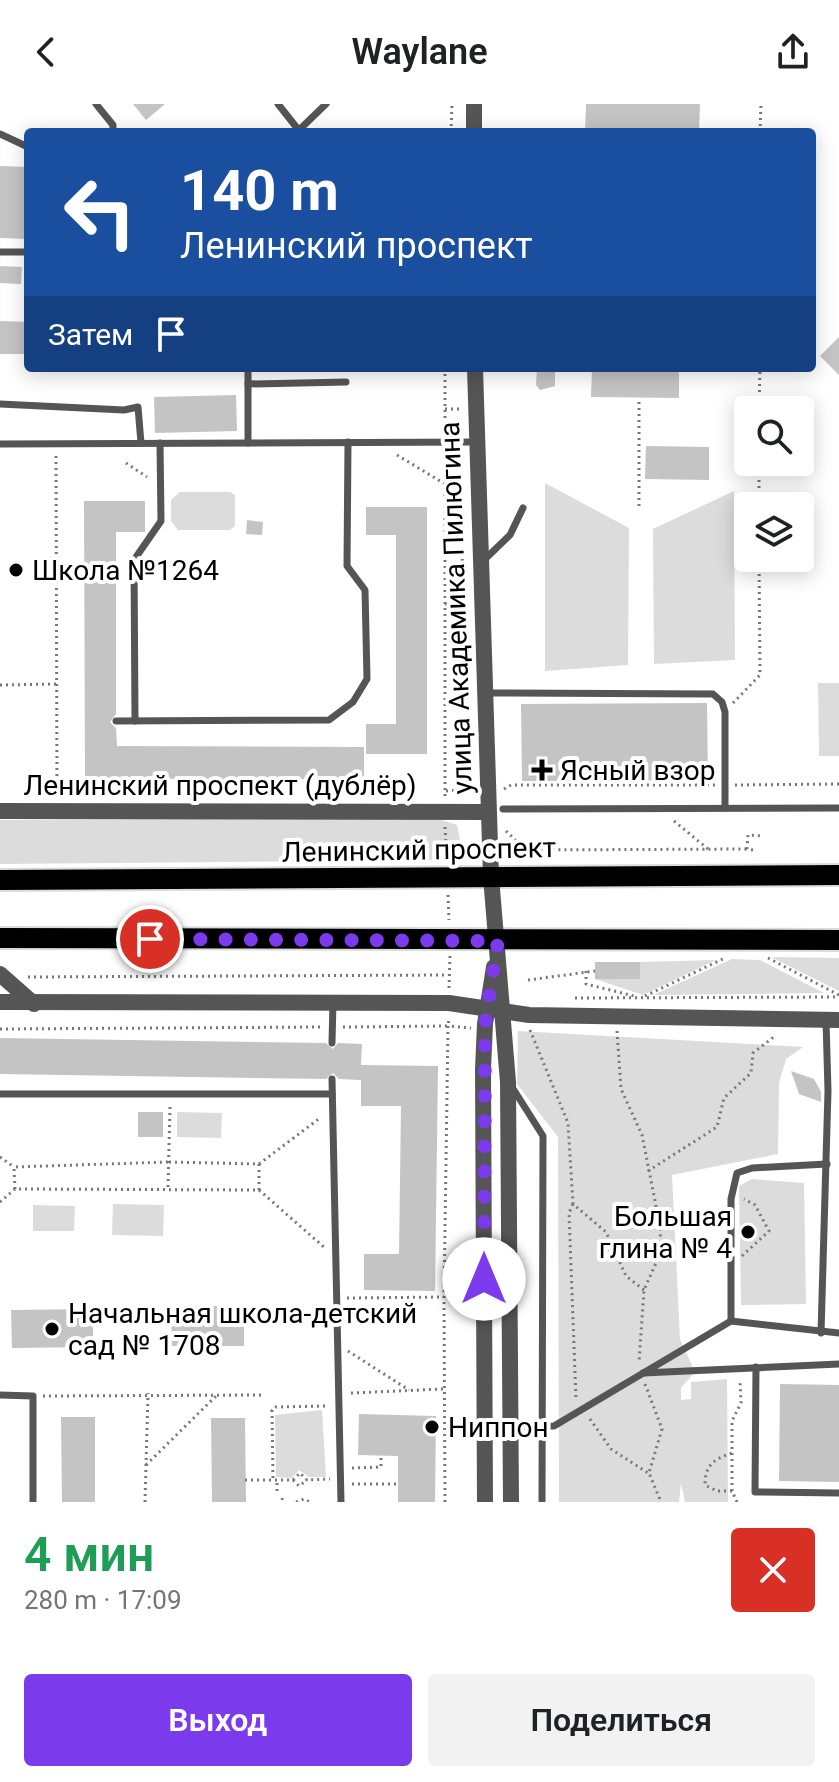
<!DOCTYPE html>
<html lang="ru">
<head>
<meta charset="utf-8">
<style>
	body { margin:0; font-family:Roboto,sans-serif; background:#f2f2f2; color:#202124; height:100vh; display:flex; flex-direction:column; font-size:30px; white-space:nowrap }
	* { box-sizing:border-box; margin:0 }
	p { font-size:26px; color:#757577 }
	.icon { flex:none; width:44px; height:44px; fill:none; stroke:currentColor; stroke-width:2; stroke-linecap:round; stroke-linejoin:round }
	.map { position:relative; height:1398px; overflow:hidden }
	.panel { display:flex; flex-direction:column; background:#fff; flex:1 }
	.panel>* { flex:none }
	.hud { position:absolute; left:24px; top:24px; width:792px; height:244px; border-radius:8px; box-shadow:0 4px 20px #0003; background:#1a4fa0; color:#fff; overflow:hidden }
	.controls { position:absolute; left:734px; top:292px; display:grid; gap:16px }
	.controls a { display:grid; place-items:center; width:80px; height:80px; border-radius:8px; background:#fff; box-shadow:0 4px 20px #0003; font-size:40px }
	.pin { position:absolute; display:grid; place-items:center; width:68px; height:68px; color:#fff; margin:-34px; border:4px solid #fff; border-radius:50%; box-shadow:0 2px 8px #0007 }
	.me { position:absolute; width:88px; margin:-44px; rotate:0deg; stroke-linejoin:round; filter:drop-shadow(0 0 6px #0008) }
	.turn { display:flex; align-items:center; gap:28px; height:168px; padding:0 24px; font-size:36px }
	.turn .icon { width:104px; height:104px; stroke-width:2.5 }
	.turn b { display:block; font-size:56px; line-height:68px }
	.then { display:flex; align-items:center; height:76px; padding:0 24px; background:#0003; gap:16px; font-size:30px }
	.round { display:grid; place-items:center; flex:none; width:84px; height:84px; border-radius:8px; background:#f2f2f2 }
	.headline { display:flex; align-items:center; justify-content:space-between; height:136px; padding:0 24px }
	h1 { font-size:48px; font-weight:600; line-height:60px; color:#1e9e55 }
	.primary-button { display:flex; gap:16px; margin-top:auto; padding:16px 24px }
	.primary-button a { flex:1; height:92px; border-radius:8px; background:#7c3aed; color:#fff; font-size:32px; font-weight:600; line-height:92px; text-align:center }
	.primary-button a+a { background:#f2f2f2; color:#202124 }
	header { display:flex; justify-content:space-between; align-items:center; height:104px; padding:0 24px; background:#fff; font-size:36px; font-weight:600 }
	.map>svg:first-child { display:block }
	.green { fill:#dcdcdc }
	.building { fill:#c4c4c4 }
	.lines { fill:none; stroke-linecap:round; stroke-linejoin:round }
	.primary-casing { stroke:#dbdbdb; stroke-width:24 }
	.path { stroke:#777; stroke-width:3; stroke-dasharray:2 4; stroke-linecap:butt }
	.service { stroke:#555; stroke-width:7 }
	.tertiary { stroke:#555; stroke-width:16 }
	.primary { stroke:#000; stroke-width:20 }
	.route { stroke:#7c3aed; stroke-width:14; stroke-dasharray:0 25.2 }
	.poi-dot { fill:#000; stroke:#fff; stroke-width:3 }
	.labels { text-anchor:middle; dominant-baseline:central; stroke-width:8; stroke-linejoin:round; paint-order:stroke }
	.poi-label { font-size:28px; fill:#000; stroke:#fff; text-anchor:start }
	.street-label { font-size:28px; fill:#000; stroke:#fff }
</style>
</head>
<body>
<header><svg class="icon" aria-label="back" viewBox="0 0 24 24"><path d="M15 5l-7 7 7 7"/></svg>Waylane<svg class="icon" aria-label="share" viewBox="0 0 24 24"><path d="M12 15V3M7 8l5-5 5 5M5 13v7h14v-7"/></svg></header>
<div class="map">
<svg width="839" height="1398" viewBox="0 0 839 1398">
	<rect width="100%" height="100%" fill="#fff"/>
	<g class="green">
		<polygon points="545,379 629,424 628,561 545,567"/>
		<polygon points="734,387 735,556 654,560 653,425"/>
		<polygon points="180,388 230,388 235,391 235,422 230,426 178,426 171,417 171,396"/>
		<polygon points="818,579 839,579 839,652 819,652"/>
		<polygon points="435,714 457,721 461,741 448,756 0,760 0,716"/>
		<polygon points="771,853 839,854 839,887"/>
		<polygon points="732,855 760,856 824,889 653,891"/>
		<polygon points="716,856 643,891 595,875 639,875 640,858"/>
		<polygon points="518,927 803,943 786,955 779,979 778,1050 672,1071 680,1235 695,1268 681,1284 681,1296 691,1295 691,1278 727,1275 728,1398 685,1398 681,1379 679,1398 559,1398 558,1033 517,980"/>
		<polygon points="177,1008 222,1009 221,1034 177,1033"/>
		<polygon points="752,1075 804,1079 806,1200 741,1201 739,1082"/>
		<polygon points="113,1100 164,1101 163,1132 112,1131"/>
		<polygon points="33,1101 75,1102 74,1127 33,1127"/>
		<polygon points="322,1306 326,1373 309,1373 299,1366 292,1374 276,1373 275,1311"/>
	</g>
	<g class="building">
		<polygon points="133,0 165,0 146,16"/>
		<polygon points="586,0 700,0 699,28 585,28"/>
		<polygon points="0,62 28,63 27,135 0,134"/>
		<polygon points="0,162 22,163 21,180 0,179"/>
		<polygon points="0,217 28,218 28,250 0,250"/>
		<polygon points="839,233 839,271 820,252"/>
		<polygon points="537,264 555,264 555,282 540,286 536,281"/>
		<polygon points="592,264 679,264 679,294 591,293"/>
		<polygon points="236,291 237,327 155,329 154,293"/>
		<polygon points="646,342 709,343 709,376 645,375"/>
		<polygon points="84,397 145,397 145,428 116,428 116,610 110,618 116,624 117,642 364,643 364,675 85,675"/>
		<polygon points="366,403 427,403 427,650 366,650 366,620 396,620 396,431 366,431"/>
		<polygon points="247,416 263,418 262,431 246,430"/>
		<polygon points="707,599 708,676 522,677 521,600"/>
		<rect x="595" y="858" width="45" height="17"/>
		<polygon points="0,934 326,939 333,945 338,939 362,940 361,961 438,962 435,1187 364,1186 364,1150 399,1150 401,1002 361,1002 361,976 339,975 333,969 326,975 0,970"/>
		<polygon points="791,967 814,975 821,988 821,998 799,990"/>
		<rect x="138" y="1008" width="25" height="25"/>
		<polygon points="171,1202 244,1202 244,1242 172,1242"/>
		<polygon points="93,1205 93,1243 12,1244 11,1206"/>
		<polygon points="780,1280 839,1281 839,1378 779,1377"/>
		<polygon points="359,1310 436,1312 435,1398 398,1398 398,1352 358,1351"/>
		<polygon points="61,1313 95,1313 95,1398 62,1398"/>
		<polygon points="211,1314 245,1314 246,1398 212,1398"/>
	</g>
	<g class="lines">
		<defs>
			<g id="primary">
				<polyline points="0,776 839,771"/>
				<polyline points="0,834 839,836"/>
			</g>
		</defs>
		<use href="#primary" class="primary-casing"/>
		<g class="path">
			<polyline points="451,28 452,0"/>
			<polyline points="760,28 761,0"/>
			<polyline points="445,264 445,328"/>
			<polyline points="445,305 461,305"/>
			<polyline points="759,306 760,264"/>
			<polyline points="445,348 445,692"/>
			<polyline points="397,351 445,380"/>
			<polyline points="56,352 57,692"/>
			<polyline points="126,359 147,373"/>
			<polyline points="639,402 639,294"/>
			<polyline points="759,402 759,358"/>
			<polyline points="445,500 463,499 462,437"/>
			<polyline points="0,581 56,580"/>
			<polyline points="733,599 760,571 759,454"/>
			<polyline points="735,681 839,680"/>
			<polyline points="504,685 511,681 715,681"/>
			<polyline points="446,687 474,685"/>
			<polyline points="674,717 708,745"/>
			<polyline points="445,723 447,756"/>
			<polyline points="506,727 526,746 747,745"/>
			<polyline points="753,746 747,745 748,731 762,732"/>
			<polyline points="448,791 449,816"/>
			<polyline points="768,854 839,891"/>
			<polyline points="586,867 586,880 634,892"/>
			<polyline points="28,873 448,871"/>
			<polyline points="528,876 595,867"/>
			<polyline points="449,884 450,851"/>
			<polyline points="645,892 725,854"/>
			<polyline points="575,894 839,893"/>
			<polyline points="343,923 448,922 449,915"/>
			<polyline points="0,925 320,923"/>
			<polyline points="530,926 568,1019 573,1100 606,1128 626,1172 644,1186"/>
			<polyline points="617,927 621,985 642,1031 661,1127 656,1159 644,1186 639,1258"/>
			<polyline points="0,1053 14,1063"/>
			<polygon points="169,1058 259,1060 259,1086 15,1085 14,1063"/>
			<polyline points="259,1060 320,1014"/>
			<polyline points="648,1067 717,1023 724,994 751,969 753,949 775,932"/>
			<polyline points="168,1083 170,1003"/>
			<polyline points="259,1086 325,1144"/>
			<polyline points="0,1098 15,1085"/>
			<polyline points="573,1100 569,1109 576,1295"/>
			<polyline points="742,1152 769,1127 755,1101 744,1095"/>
			<polyline points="347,1194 444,1193"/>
			<polyline points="348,1247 409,1286"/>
			<polyline points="645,1280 662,1325 649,1369 661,1398"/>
			<polyline points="351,1289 443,1285"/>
			<polyline points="43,1292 264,1291"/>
			<polyline points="325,1302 276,1303 272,1306 273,1376 293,1376 300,1369 307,1376 330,1375"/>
			<polyline points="590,1315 611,1345 648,1369"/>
			<polyline points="146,1361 217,1291"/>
			<polyline points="352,1364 381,1363 381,1351"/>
			<polyline points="245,1376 273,1376"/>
			<polyline points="293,1376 299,1382 307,1376"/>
			<polyline points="352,1380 398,1380"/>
			<polyline points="277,1387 277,1376"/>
			<path d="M732,1387H717L705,1381C705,1361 714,1355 732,1349"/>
			<polyline points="282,1394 283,1398"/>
			<polyline points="145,1398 148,1289"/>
			<polyline points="296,1398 304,1395 310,1398"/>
			<polyline points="445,1398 444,1193 448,922 471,924"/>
			<polyline points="737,1398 732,1387 732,1317 741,1299 740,1276"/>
		</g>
		<g class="service">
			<polyline points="96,0 113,21 113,28"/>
			<polyline points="278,0 297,24"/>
			<polyline points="297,28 326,0"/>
			<polyline points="0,30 28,43"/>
			<polyline points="0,148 28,148"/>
			<polyline points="248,264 248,339"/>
			<polyline points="248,280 346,278"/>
			<polyline points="0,300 124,306 138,303 141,339"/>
			<polyline points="0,340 475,338"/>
			<polyline points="483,457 510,431 523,404"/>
			<polyline points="487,589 713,590 722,598 725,608 725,704"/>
			<polyline points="116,617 329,616 353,598 367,575 365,486 347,462 348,338"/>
			<polyline points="135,617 134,456 161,417 160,339"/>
			<polyline points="503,705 839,704"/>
			<polyline points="332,939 333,898"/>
			<polyline points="332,975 341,1398"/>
			<polyline points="512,983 543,1032 542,1398"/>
			<polyline points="0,990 332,990"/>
			<polyline points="731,1217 731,1095 737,1069 752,1064 827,1060"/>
			<polyline points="821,1229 828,987 826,916"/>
			<polyline points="756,1263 755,1388 839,1389"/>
			<polyline points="643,1269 839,1260"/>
			<polyline points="0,1291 33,1292 33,1398"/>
			<polyline points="513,1323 554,1322 731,1217 839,1229"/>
		</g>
		<g class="tertiary">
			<polyline points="474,28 474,0"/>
			<polyline points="475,264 491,773 508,978 511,1398"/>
			<polyline points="0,707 488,708"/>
			<polyline points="0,870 34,900"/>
			<polyline points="0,898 449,899 529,911 839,916"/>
			<polyline points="485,1398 483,965 485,920 494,863"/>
		</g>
		<use href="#primary" class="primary"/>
	</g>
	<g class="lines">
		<polyline class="route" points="150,835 498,837 485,920 484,1175"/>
	</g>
	<g class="poi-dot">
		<circle cx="16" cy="466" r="8"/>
		<path d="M538 654h8v8h8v8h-8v8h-8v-8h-8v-8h8z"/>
		<circle cx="748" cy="1128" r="8"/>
		<circle cx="52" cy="1225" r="8"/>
		<circle cx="432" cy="1323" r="8"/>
	</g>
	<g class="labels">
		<g class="poi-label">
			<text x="32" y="466">Школа №1264</text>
			<text x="560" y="666">Ясный взор</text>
			<text x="732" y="1112" text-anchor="end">Большая<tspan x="732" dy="32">глина № 4</tspan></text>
			<text x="68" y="1209">Начальная школа-детский<tspan x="68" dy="32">сад № 1708</tspan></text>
			<text x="448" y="1323">Ниппон</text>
		</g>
		<g class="street-label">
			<text transform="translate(456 504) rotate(-92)">улица Академика Пилюгина</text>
			<text x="220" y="681">Ленинский проспект (дублёр)</text>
			<text transform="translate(419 746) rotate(-1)">Ленинский проспект</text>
		</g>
	</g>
</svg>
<div class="controls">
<a><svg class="icon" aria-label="search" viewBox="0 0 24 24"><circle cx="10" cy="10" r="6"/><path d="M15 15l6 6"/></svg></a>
<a><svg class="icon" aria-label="layers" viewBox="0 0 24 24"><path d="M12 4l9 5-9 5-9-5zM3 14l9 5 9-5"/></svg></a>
</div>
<div class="pin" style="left:150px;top:835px;background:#d93025"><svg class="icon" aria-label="arrive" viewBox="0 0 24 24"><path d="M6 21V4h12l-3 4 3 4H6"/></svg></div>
<svg class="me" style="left:484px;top:1175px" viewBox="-20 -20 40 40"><circle r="19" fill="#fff"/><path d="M0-13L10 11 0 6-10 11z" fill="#7c3aed"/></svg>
<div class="hud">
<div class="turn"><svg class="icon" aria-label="left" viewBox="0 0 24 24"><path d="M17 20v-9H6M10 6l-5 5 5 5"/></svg><div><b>140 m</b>Ленинский проспект</div></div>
<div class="then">Затем<svg class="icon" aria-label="arrive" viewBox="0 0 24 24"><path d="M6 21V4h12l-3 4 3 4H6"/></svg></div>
</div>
</div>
<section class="panel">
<div class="headline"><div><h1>4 мин</h1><p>280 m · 17:09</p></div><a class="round" style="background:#d93025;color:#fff"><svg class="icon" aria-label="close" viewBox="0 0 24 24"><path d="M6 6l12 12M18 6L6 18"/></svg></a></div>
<div class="primary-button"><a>Выход</a><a>Поделиться</a></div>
</section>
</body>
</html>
